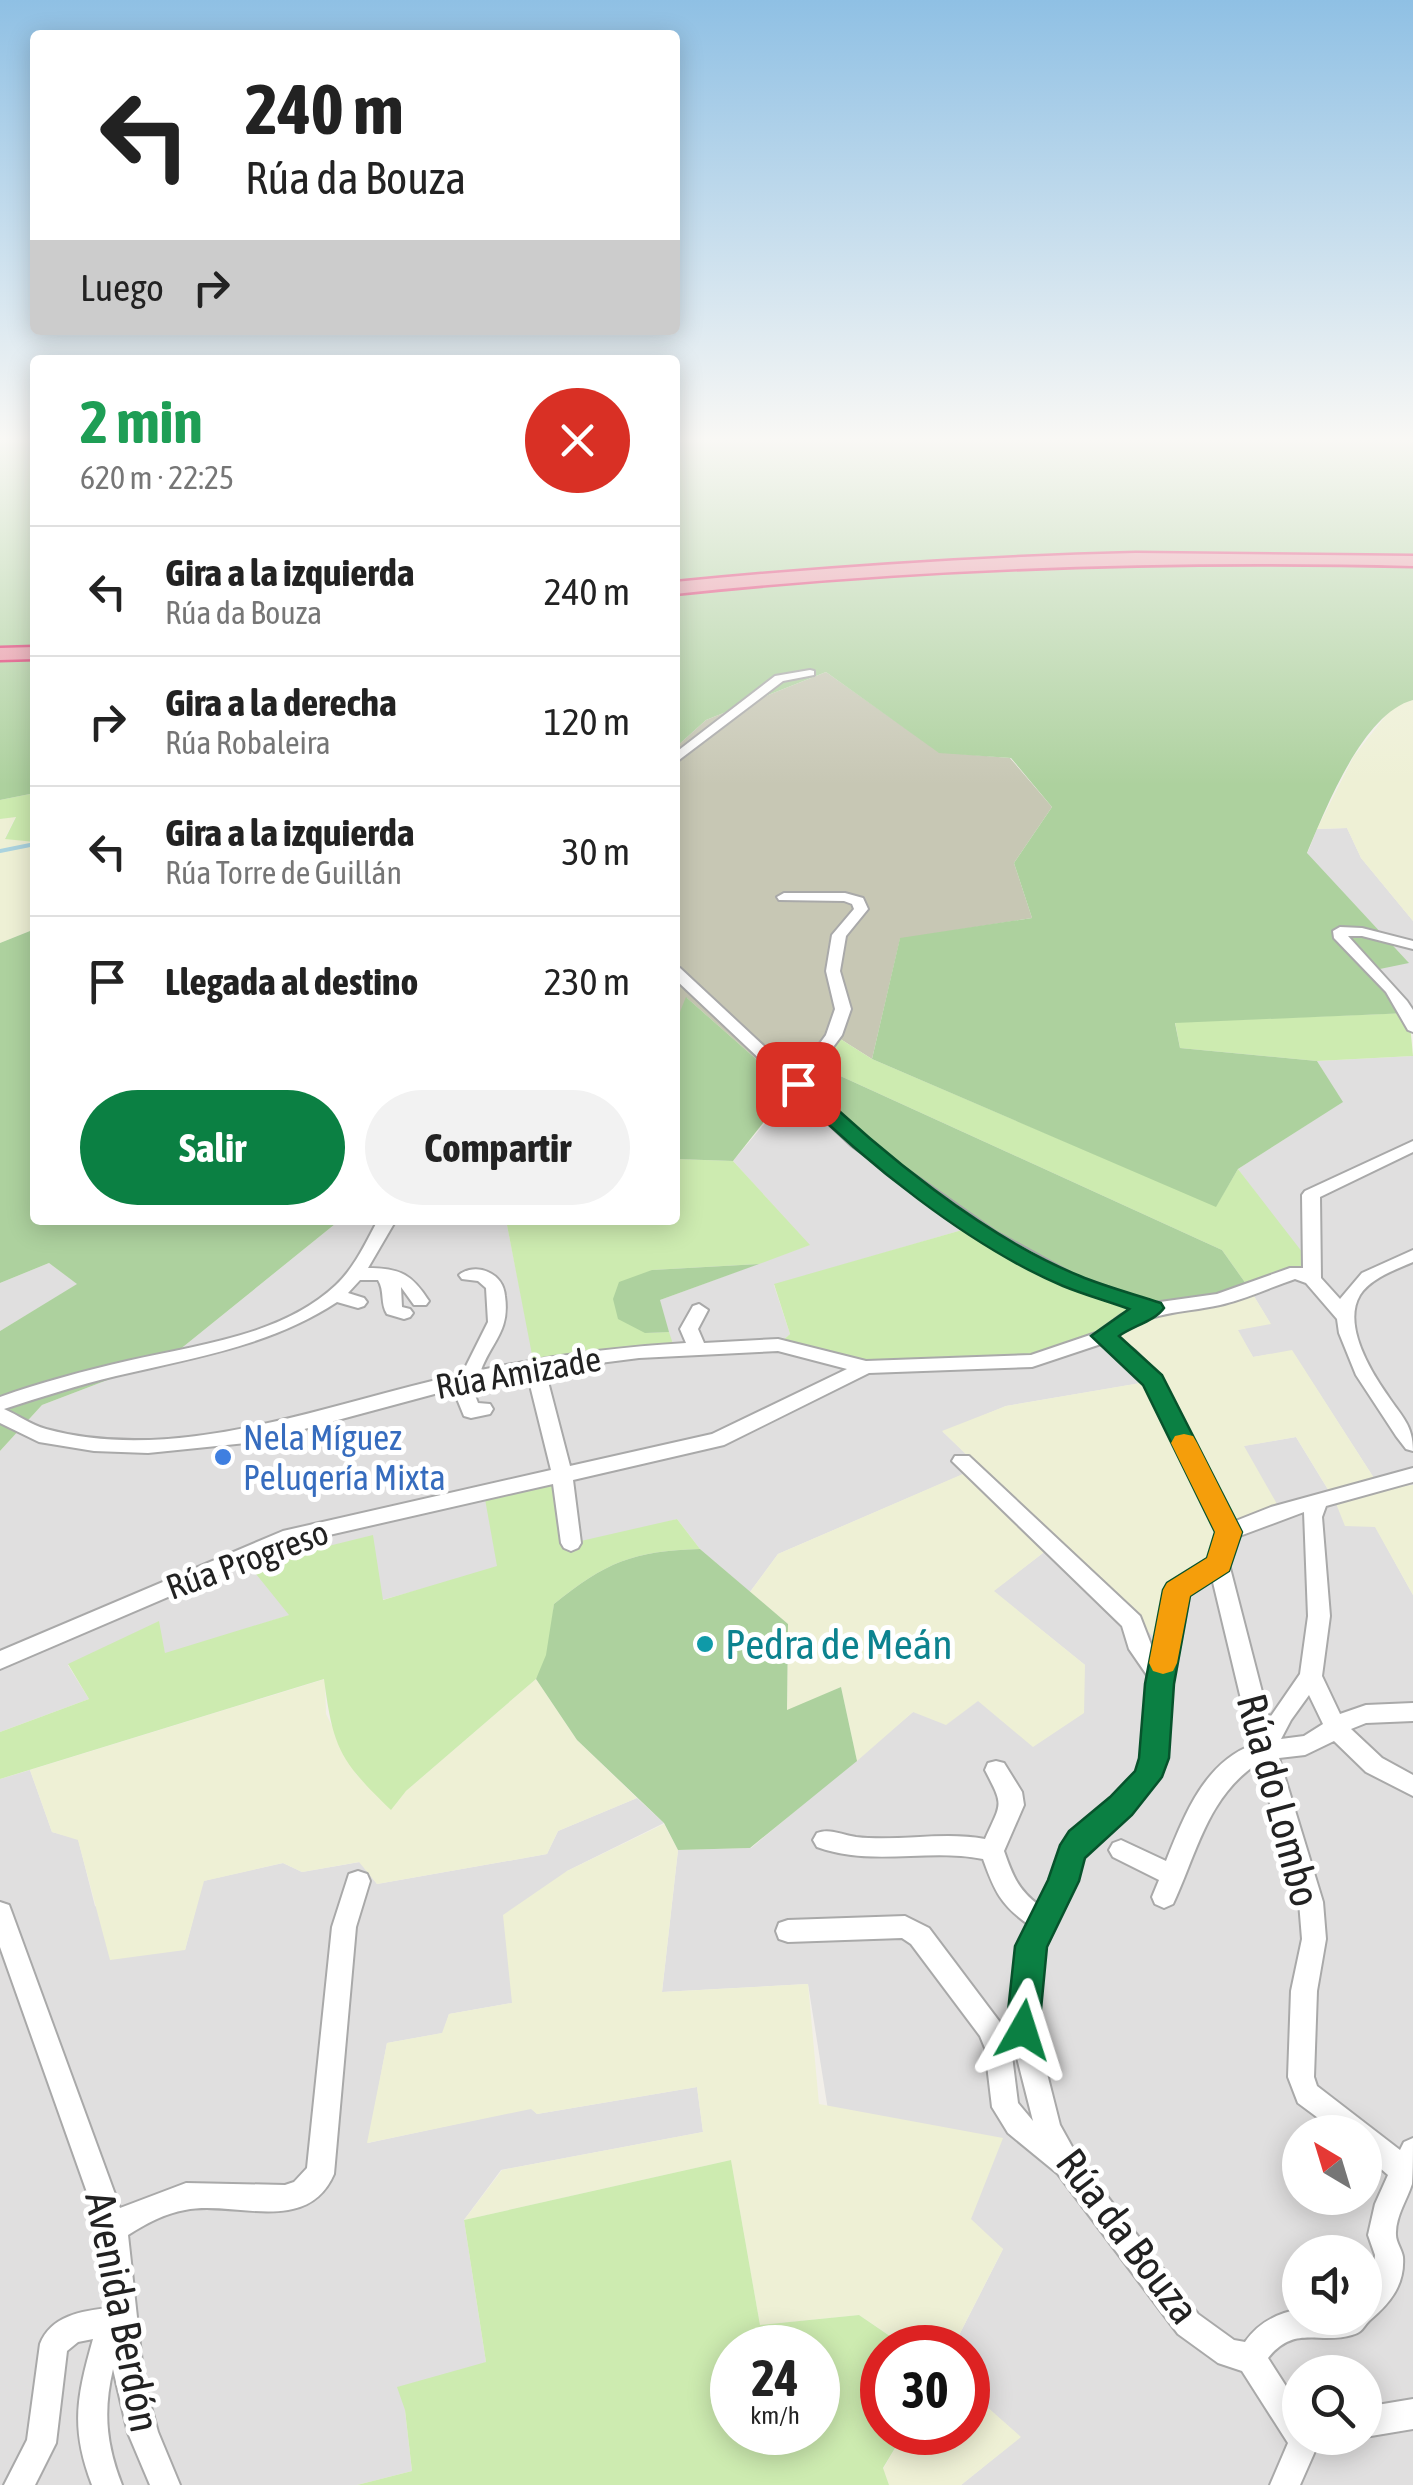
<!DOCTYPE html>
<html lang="es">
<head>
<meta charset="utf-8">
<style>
	body { margin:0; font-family:"Asap Condensed",sans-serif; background:#f2f2f2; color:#222; height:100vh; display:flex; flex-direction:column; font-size:38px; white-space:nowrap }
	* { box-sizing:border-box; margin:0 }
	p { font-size:32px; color:#767676 }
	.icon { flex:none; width:55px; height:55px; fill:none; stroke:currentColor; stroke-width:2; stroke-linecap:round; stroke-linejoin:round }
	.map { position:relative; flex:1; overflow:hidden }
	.drawer { position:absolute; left:30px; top:355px; width:650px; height:870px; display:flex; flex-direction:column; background:#fff; border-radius:10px; box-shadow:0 5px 25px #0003 }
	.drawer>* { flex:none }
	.top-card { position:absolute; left:30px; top:30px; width:650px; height:305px; border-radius:10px; box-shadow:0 5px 25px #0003; background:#fff; color:#222; overflow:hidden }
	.needle { width:65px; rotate:322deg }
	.tools { position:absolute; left:1282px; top:2115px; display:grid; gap:20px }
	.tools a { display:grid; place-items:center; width:100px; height:100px; border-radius:50%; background:#fff; box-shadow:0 5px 25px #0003; font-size:50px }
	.speed { position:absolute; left:710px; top:2325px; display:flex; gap:20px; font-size:50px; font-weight:700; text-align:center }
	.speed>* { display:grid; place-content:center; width:130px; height:130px; border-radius:50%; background:#fff; box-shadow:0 5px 25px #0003; line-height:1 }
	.speed small { font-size:25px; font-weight:400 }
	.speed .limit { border:15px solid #d22; background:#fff; color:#111 }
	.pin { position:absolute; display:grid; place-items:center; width:85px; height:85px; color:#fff; margin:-42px; border-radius:20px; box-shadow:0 5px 15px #0006 }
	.me { position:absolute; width:110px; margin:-55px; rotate:6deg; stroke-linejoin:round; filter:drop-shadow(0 0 8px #0008) }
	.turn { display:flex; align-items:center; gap:35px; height:210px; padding:0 50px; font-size:45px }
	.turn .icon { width:130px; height:130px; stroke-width:2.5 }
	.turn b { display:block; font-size:70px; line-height:85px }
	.then { display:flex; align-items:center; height:95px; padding:0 50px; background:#0003; gap:20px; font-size:38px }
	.round { display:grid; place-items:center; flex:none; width:105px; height:105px; border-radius:52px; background:#f2f2f2 }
	.overview { display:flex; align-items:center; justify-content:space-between; height:170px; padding:0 50px }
	h1 { font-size:60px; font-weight:700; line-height:75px; color:#1e9e55 }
	.action { display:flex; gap:20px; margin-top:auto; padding:20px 50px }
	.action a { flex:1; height:115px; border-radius:60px; background:#0b8043; color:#fff; font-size:40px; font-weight:700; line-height:115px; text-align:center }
	.action a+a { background:#f2f2f2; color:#222 }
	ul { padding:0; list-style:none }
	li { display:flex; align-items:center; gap:30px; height:130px; padding:0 50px; border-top:2px solid #e0e0e0 }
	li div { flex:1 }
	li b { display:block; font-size:38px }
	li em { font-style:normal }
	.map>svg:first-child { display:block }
	.residential { fill:#e0dfdf; fill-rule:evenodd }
	.construction { fill:#c7c7b4 }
	.farmland { fill:#eef0d5 }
	.grass { fill:#cdebb0; fill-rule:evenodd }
	.forest { fill:#add19e }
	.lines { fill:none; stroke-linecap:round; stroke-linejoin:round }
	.stream { stroke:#aad3df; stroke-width:4 }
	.street-casing { stroke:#a9a9a9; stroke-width:4 }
	.highway-casing { stroke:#dc2a67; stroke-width:5 }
	.street { fill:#fff; fill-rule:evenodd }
	.highway { fill:#e892a2; fill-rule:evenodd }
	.route { fill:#0b8043; stroke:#07532c; stroke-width:2.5 }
	.slow { fill:#f59e0b }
	.shop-dot { fill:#3f7fe0; stroke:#fff; stroke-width:4 }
	.culture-dot { fill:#0f9aa8; stroke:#fff; stroke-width:4 }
	.labels { text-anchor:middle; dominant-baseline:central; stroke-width:10; stroke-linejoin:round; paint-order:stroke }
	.street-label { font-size:35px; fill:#222; stroke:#fff }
	.shop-label { font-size:35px; fill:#366cbe; stroke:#fff; text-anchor:start }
	.near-culture-label { font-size:42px; fill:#0d838f; stroke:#fff; text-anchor:start }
	.near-street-label { font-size:42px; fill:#222; stroke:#fff }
</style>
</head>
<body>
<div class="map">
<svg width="1413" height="2485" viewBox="0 0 1413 2485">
	<rect width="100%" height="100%" fill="#f2efe9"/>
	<g class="residential">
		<polygon points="1347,828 1361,858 1413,921 1413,1032 1409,1013 1374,970 1408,962 1307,854 1317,829"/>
		<polygon points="1413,1056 1413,1485 1381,1489 1292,1351 1253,1357 1237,1330 1270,1323 1249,1288 1278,1223 1238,1169 1342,1102 1317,1061"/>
		<polygon points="798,1084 976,1226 774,1285 790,1334 779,1344 1103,1337 1153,1381 1006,1406 943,1432 980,1467 778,1554 750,1592 700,1549 677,1519 382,1600 290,1615 165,1654 158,1622 68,1665 89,1699 0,1732 0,1451 42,1405 173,1355 340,1220 506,1220 535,1365 660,1300 809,1245 733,1161"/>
		<polygon points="49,1263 78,1284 0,1331 0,1283"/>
		<path d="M1296,1437L1335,1501L1375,1526L1413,1595V2485H961L1020,2437L968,2391V2348L953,2347L1003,2249L828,2110L808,1984L662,1992L678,1850L751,1848L913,1712L978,1701L1085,1665L993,1591L1052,1546L1243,1446ZM1300,2132H1365V2198H1300ZM1300,2252H1365V2318H1300ZM1300,2372H1365V2438H1300Z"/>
		<polygon points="30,1770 52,1832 78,1839 95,1906 185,1950 203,1881 283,1863 302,1872 360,1862 377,1884 547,1854 558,1831 637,1798 664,1823 567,1871 512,2003 449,2014 443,2033 387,2043 368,2143 531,2108 537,2114 697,2087 703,2132 501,2170 464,2220 486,2362 405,2410 412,2471 357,2485 0,2485 0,1779"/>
	</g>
	<polygon class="construction" points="826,672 939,752 1010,758 1052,807 1014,863 1032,918 900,939 872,1059 834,1035 790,1089 687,998 675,1024 675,748 706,720"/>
	<g class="farmland">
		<polygon points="1413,700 1413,921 1361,858 1347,828 1317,829 1354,756 1395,704"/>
		<polygon points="16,816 5,838 35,842 35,929 0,943 0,819"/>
		<polygon points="1249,1288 1271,1324 1238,1330 1253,1357 1292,1350 1381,1489 1413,1485 1413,1595 1375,1527 1345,1526 1335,1501 1296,1437 1244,1446 1281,1511 1229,1532 1219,1564 1177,1590 1166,1646 1130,1618 1052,1546 994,1591 1085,1665 1084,1713 1033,1747 978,1701 946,1725 913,1712 857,1761 841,1687 787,1711 788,1624 750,1592 778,1554 979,1467 942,1431 1006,1406 1152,1381 1103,1337 1127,1319"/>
		<polygon points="325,1679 326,1714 356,1774 391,1809 406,1791 536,1679 577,1740 637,1798 558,1831 547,1854 377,1884 359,1862 302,1872 283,1863 204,1881 185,1950 110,1960 78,1840 52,1832 30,1770"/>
		<polygon points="664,1824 678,1850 662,1992 808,1984 819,2104 1003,2138 971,2219 1003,2249 953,2347 907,2347 859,2315 760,2325 731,2160 464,2220 502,2170 703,2132 697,2087 537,2114 531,2109 367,2143 387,2043 442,2033 449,2014 512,2003 503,1915 567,1871"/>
		<polygon points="968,2390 1021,2437 961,2485 889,2485 883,2469 904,2433 968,2432"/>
	</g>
	<g class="grass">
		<polygon points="35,793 35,842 5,839 16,817 0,819 0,800"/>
		<polygon points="1409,1013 1413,1056 1317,1061 1180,1048 1175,1022"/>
		<polygon points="834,1035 872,1059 1216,1206 1238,1169 1313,1266 1249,1288 1222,1250 814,1064"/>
		<polygon points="675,1159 733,1161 810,1245 759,1264 652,1270 645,1333 669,1332 675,1350 534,1365 506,1220 675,1220"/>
		<polygon points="976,1226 1152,1309 1103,1337 1032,1361 866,1367 778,1345 790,1334 774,1284"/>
		<path d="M557,1484L572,1543L677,1519L700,1549C633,1551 606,1562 554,1604L549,1657L536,1679L406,1791L391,1810C340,1761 333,1748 324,1679L0,1779V1732L89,1699L68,1664L159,1621L165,1653L289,1615L256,1574L296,1554L373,1535L383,1600L497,1566L485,1499Z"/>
		<path d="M731,2160L760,2325L859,2315L906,2347L882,2348V2432L904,2433L883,2468L889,2485H357L412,2471L405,2410L397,2387L486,2362L464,2220ZM732,2348H818V2432H732Z"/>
	</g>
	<g class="forest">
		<polygon points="0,437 35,437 35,793 0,800"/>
		<path d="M675,437H1413V700C1363,713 1326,808 1307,853L1409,963L1375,970L1409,1013L1175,1023L1180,1048L1317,1061L1343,1102L1238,1169L1216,1207L872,1059L900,938L1032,918L1014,863L1052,807L1011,758L939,753L826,672L706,720L675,748Z"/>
		<polygon points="35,929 35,1220 340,1220 173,1355 42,1405 0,1451 0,1331 77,1284 49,1263 0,1283 0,943"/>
		<polygon points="686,997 790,1089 733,1161 675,1159 675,1024"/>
		<polygon points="814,1064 1222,1250 1249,1288 1152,1309 1070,1280 857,1142 798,1084"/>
		<polygon points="759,1264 660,1300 669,1332 645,1333 618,1319 613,1299 619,1282 652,1270"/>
		<path d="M700,1549L788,1624L787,1710L841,1687L857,1761L750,1848L678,1850L664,1823L577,1740L536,1679L546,1655L554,1604C606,1562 633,1551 700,1549Z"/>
	</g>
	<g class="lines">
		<polyline class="stream" points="0,851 35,844"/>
		<defs>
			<g id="street">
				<polygon points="810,670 814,671 814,675 783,681 675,763 675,753 775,676"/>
				<path d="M784,893H845L863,898L868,909L846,936L840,971L851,1009L842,1035L805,1085L863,1139L994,1231L1076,1276L1153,1303L1217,1294L1290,1268H1303L1302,1195L1305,1191L1413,1141V1152L1320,1197L1321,1278L1340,1299L1362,1273L1413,1250V1262C1395,1270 1371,1278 1360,1295C1342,1325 1371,1372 1388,1396C1402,1417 1413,1425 1413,1451L1406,1449L1396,1436L1356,1375L1339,1333L1337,1319L1306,1283L1295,1279C1271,1287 1246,1299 1220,1305C1179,1314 1151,1310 1115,1337L1135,1351L1160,1376L1233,1522L1271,1507L1413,1468V1482L1326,1506L1322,1517L1330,1616L1322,1676L1340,1714L1366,1705L1413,1703V1721L1366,1723L1351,1729L1382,1758L1413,1775V1796L1366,1772L1334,1741L1305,1755L1279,1758L1323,1902L1326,1939L1317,1991L1314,2077L1317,2086L1400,2150L1404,2142L1413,2138C1413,2152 1413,2170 1412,2184C1407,2200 1395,2217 1396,2235C1396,2242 1402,2250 1403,2257C1405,2286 1389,2304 1369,2321C1363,2327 1362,2333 1352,2335C1319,2345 1295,2324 1268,2358L1300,2408V2438H1317L1319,2442L1300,2485H1270L1288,2443L1242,2371L1218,2363L1178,2334L1058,2174L1008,2133L992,2107L985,2048L980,2036L911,1944L902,1938L788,1942L779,1939L776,1931L779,1923L788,1920L905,1916L929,1928L999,2021L1011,2048L1018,2103L1033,2121L1010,2030L1019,1947L1029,1925C1001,1905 995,1892 983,1859C927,1848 872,1867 817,1847L813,1840L817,1833C830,1828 842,1835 856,1837C899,1842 942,1831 985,1839C1002,1801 1004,1807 985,1770L988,1763L996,1761L1004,1763L1022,1792L1024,1805L1004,1851C1012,1874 1018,1890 1039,1905L1051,1881L1062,1847L1072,1833L1113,1799L1137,1772L1143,1758L1149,1678L1129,1649L1122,1626L952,1461L955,1456H969L1140,1616L1154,1652L1166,1590L1170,1584L1210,1560L1218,1532L1145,1384L1121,1359L1101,1344L1032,1367L869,1373L724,1445L573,1480L581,1543L578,1548L571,1551L564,1548L561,1543L553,1484L294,1543L0,1669V1651L283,1531L551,1470L527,1373L471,1385L478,1403L490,1404L493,1409L490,1414L471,1418L464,1416L453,1389L256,1442L148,1453L94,1451L39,1442L0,1423V1397C42,1382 84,1371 127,1361C196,1345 282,1336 336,1285C355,1267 366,1242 378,1220H396L368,1268C401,1268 412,1275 429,1301L426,1305H414L401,1287L402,1307L410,1309L413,1313L410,1317L404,1319L387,1314C380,1304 385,1291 378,1280H360L348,1293L364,1298L367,1302L364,1306L358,1308L337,1302C270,1346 193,1358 116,1376C78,1385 41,1397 4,1409C18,1415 31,1425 46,1429C179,1466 332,1402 462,1374L488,1322L486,1288L478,1281L462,1279L459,1275C466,1269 478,1267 488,1272C499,1277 504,1285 505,1296C510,1331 492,1341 481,1370C549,1356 617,1347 686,1343L680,1329L693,1306L699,1304L708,1310L698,1329L704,1343L778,1339L866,1361L1031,1355L1096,1333L1121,1315L1134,1309L1064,1284L982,1239L851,1145L675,979V967L680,968L796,1076L826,1035L835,1009L826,971L832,935L854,909L852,904L844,901L779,900L777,897ZM778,1351L847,1369L712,1434L570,1466L545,1370L639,1358ZM1304,1512L1308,1616L1300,1674L1269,1719L1229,1564L1237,1537ZM1212,1578L1252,1745C1204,1763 1184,1816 1166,1861L1121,1840L1113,1843L1109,1850L1113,1857L1159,1880L1152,1897L1155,1904L1164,1908L1173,1904C1197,1853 1207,1797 1258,1763L1299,1902L1302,1939L1291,1991L1288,2077L1298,2103L1337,2132H1365V2155L1388,2175L1375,2204L1368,2235L1375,2255L1373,2277L1365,2287V2318H1300V2309C1277,2313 1258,2323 1245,2342L1234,2340L1198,2314L1080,2161L1060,2125L1036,2030L1043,1947L1075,1881L1081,1858L1088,1847L1129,1813L1155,1784L1165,1758L1170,1684L1187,1594ZM1309,1695L1323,1724L1304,1736L1281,1739L1291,1720Z"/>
				<polygon points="1340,927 1362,928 1413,941 1413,949 1362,936 1348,936 1407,1001 1413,1010 1413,1032 1408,1030 1386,992 1334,938 1333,931"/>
				<path d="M358,1871L367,1874L370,1881L356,1927L334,2174C307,2236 235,2200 185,2210C166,2213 145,2224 128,2235L144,2381L158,2432L180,2485H150L128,2433L113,2369C103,2411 106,2444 122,2485H92C70,2428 77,2396 93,2339L78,2342L67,2351L56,2443L35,2485H4L27,2440L40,2344C51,2316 81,2311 108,2308L100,2229L0,1947V1902L9,1905L12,1913L120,2208L186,2183L285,2185L294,2182L307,2168L332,1927L349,1874Z"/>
				<polygon points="1413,2399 1413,2429 1365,2437 1365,2407"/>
			</g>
			<g id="highway">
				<path d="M1136,553L1413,556V566C1166,560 921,568 675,594V582C828,567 982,557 1136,553Z"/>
				<polygon points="35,647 35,659 0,660 0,648"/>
			</g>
		</defs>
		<use href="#street" class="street-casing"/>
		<use href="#highway" class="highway-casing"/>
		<use href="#street" class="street"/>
		<use href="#highway" class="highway"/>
	</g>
	<linearGradient id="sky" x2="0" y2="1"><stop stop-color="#8fc0e4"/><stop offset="0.56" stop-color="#f9f8f5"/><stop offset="1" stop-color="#f9f8f5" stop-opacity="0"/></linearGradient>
	<rect width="1413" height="785" fill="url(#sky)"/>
	<path class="route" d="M798,1078L805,1079C879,1151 984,1237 1080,1276C1106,1287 1134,1294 1161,1303L1164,1308C1155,1321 1133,1326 1119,1336L1162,1375L1242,1532L1229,1571L1190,1596L1174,1684L1169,1758L1162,1777L1132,1815L1085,1858L1079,1881L1047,1947L1039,2030L1035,2041L1023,2046L1011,2041L1006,2030L1015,1946L1048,1880L1060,1845L1069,1831L1110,1797L1135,1771L1139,1758L1145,1684L1163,1590L1167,1583L1207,1558L1215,1532L1143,1385L1091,1336L1129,1309C1107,1301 1085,1295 1063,1286C968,1246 864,1161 790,1088L787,1084Z"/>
	<polygon class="slow" points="1184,1434 1193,1436 1197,1443 1242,1532 1229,1571 1190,1596 1177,1663 1173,1671 1163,1674 1153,1671 1149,1663 1163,1590 1167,1583 1207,1558 1215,1532 1171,1443 1175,1436"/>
	<circle class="shop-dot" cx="223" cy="1457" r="10"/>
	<circle class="culture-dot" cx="705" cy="1644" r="10"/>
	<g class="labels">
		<g class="street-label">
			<text transform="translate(518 1372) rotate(-10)">Rúa Amizade</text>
			<text transform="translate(247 1559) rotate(-20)">Rúa Progreso</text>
		</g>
		<g class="shop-label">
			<text x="243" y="1437">Nela Míguez<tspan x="243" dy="40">Peluqería Mixta</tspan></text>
		</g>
		<g class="near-culture-label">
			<text x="725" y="1644">Pedra de Meán</text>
		</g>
		<g class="near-street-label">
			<text transform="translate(1279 1800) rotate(75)">Rúa do Lombo</text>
			<text transform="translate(1128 2236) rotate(53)">Rúa da Bouza</text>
			<text transform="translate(123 2312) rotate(79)">Avenida Berdón</text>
		</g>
	</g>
</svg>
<div class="tools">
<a><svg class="needle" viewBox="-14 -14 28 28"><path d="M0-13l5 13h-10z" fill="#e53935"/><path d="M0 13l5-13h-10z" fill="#767676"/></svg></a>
<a><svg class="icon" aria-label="sound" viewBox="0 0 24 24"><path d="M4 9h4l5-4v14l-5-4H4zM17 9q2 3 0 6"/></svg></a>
<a><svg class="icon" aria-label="search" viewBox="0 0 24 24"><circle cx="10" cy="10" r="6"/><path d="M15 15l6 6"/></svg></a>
</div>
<div class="speed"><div>24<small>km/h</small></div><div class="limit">30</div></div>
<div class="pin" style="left:798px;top:1084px;background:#d93025"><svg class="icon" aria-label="arrive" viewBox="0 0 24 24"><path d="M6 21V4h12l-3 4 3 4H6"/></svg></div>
<svg class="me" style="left:1023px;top:2030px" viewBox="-20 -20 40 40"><path d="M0-17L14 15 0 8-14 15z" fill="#0b8043" stroke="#fff" stroke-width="4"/></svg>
<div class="top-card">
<div class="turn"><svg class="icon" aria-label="left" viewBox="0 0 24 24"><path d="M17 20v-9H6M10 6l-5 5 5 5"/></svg><div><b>240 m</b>Rúa da Bouza</div></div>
<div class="then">Luego<svg class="icon" aria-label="right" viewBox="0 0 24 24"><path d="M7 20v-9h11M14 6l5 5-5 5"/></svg></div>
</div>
<section class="drawer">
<div class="overview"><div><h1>2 min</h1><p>620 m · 22:25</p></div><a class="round" style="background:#d93025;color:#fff"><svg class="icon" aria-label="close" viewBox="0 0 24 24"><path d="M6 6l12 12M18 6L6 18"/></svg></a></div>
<ul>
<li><svg class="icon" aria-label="left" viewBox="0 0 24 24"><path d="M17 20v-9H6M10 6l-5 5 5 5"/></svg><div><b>Gira a la izquierda</b><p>Rúa da Bouza</p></div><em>240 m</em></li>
<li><svg class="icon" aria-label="right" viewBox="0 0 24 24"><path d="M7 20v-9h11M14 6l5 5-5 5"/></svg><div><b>Gira a la derecha</b><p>Rúa Robaleira</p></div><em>120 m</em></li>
<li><svg class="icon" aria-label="left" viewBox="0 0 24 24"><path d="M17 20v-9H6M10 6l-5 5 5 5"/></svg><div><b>Gira a la izquierda</b><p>Rúa Torre de Guillán</p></div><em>30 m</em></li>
<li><svg class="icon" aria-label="arrive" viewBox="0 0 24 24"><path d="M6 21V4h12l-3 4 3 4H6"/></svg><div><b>Llegada al destino</b></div><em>230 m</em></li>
</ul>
<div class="action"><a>Salir</a><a>Compartir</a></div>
</section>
</div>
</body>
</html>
